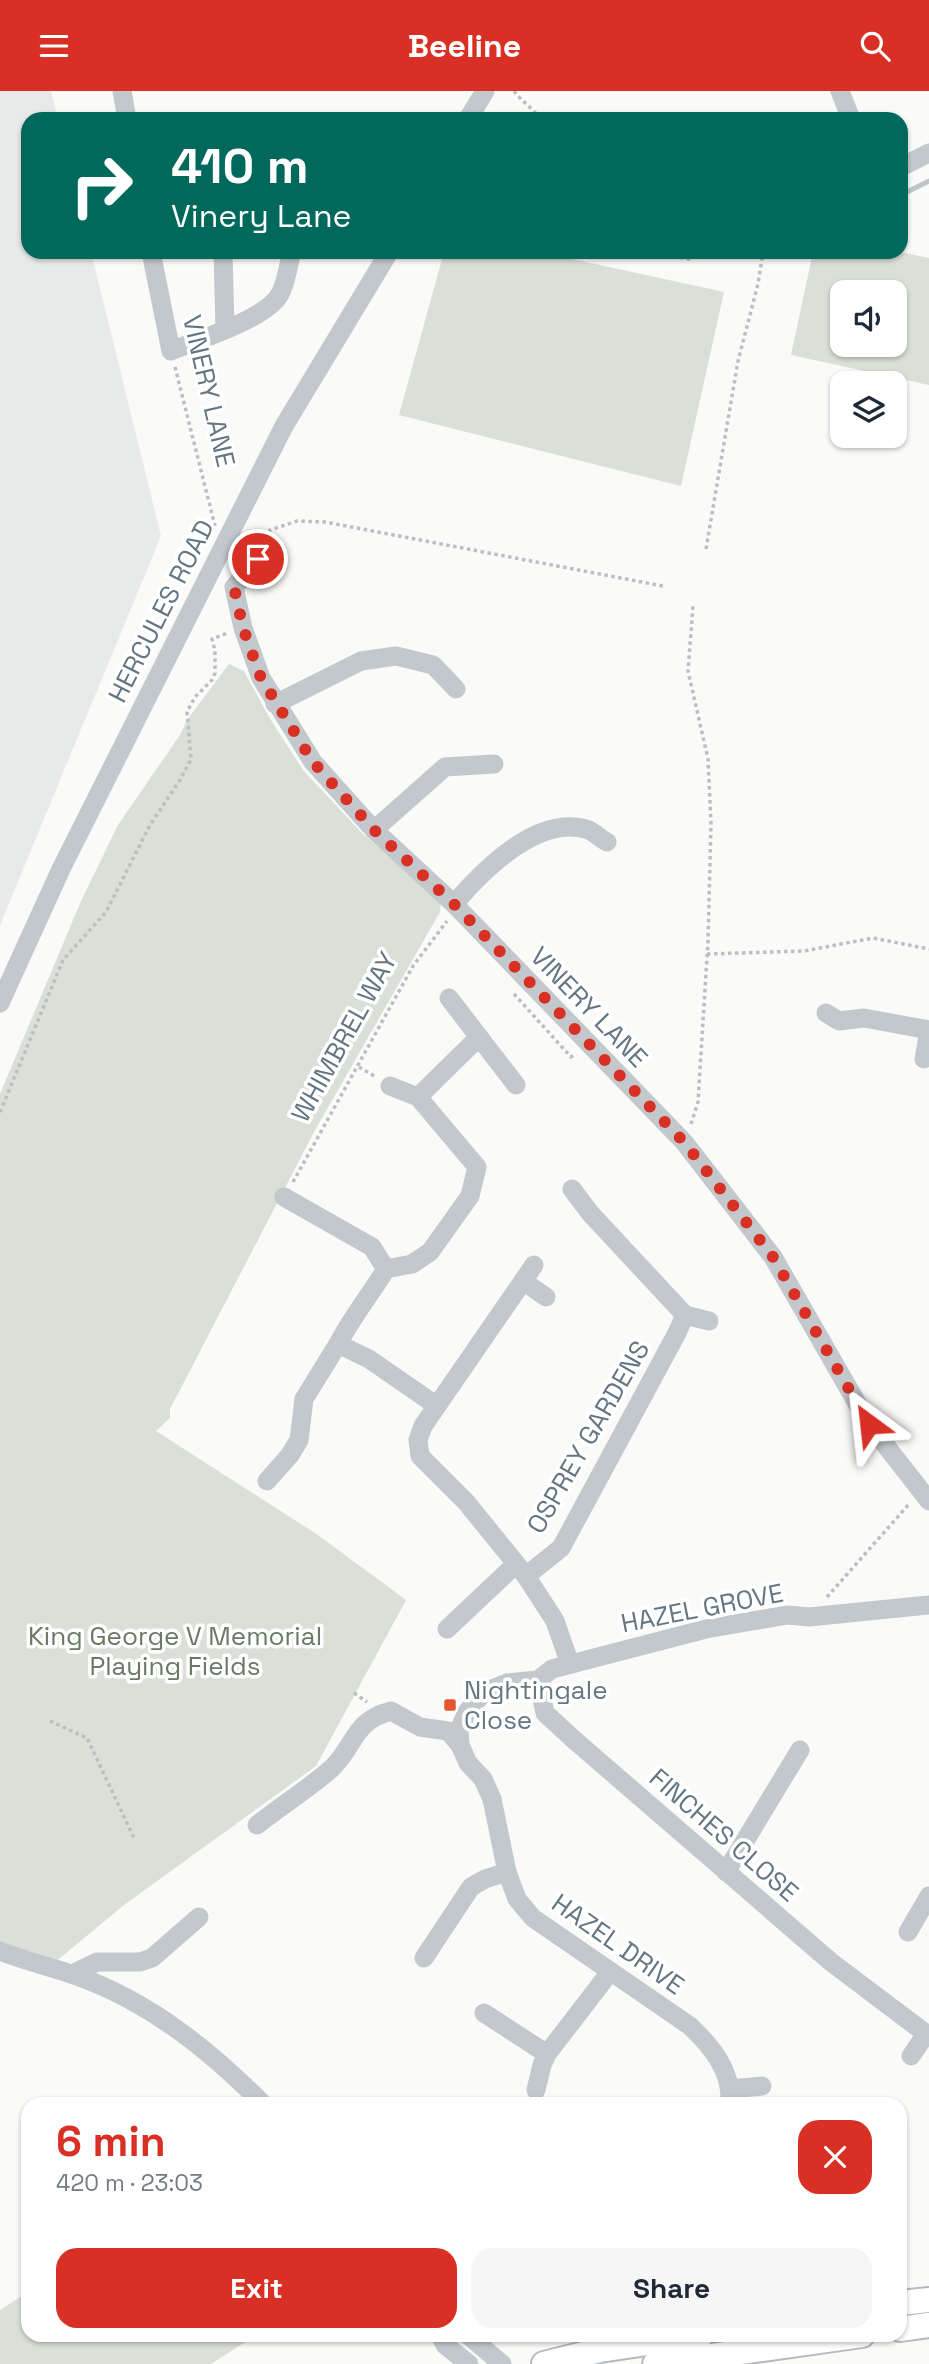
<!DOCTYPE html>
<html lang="en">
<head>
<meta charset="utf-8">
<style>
	body { margin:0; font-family:"Space Grotesk",sans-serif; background:#f6f6f7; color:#1f2937; height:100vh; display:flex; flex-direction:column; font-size:26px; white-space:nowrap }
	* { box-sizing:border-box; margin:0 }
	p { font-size:23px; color:#747a83 }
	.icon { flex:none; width:38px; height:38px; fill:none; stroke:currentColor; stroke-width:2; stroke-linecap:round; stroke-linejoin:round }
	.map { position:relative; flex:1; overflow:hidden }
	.side { position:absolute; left:21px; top:2006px; width:886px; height:245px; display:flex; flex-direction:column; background:#fff; border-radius:21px; box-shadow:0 2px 5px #0004 }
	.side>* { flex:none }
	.banner { position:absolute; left:21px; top:21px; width:887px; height:147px; border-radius:21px; box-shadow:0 2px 5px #0004; background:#00695c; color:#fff; overflow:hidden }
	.buttons { position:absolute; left:830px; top:189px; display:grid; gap:14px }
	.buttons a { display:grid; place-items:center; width:77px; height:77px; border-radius:14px; background:#fff; box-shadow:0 2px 5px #0004; font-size:35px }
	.pin { position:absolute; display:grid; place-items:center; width:60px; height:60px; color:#fff; margin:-30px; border:4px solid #fff; border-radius:50%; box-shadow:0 2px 7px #0007 }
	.me { position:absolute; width:77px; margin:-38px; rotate:330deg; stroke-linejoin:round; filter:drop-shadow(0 0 5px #0008) }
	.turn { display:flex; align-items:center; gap:24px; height:147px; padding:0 35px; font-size:32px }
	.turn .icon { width:91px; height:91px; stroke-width:2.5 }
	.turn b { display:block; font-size:49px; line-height:60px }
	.round { display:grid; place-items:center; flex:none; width:74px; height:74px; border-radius:21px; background:#f6f6f7 }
	.summary { display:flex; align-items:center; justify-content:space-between; height:119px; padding:0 35px }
	h1 { font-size:42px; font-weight:800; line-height:52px; color:#d93025 }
	.action { display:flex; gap:14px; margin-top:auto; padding:14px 35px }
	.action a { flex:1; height:80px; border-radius:21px; background:#d93025; color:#fff; font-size:28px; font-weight:800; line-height:80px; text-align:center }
	.action a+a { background:#f6f6f7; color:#1f2937 }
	header { display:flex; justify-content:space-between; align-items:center; height:91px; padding:0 35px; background:#d93025; color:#fff; font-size:32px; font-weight:800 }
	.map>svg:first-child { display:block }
	.built { fill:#e8e9e9 }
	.green { fill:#dadfd7; fill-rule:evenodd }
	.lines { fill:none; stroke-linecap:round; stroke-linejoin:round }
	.stream { stroke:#bbc7cb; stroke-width:5 }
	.major-casing { stroke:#b5babe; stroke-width:28 }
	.path { stroke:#bbbfc2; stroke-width:3.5; stroke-dasharray:3.5 3.5; stroke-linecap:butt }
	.minor { stroke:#c3c8cc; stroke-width:19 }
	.major { stroke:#fff; stroke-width:24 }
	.route { stroke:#d93025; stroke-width:12; stroke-dasharray:0 21.6 }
	.poi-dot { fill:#e4572e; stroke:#fff; stroke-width:2.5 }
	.labels { text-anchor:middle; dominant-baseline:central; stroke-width:7; stroke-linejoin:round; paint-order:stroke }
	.street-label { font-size:26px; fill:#657683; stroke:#fff }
	.park-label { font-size:26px; fill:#687a64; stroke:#fff }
	.poi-label { font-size:26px; fill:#657683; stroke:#fff; text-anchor:start }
</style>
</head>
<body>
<header><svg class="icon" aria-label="menu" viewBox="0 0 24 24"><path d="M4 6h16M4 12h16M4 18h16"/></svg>Beeline<svg class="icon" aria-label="search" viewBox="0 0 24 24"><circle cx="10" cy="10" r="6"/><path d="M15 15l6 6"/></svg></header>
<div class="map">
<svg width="929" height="2273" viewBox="0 0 929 2273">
	<rect width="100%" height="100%" fill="#fafaf8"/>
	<polygon class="built" points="0,0 51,0 58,28 28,28 28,161 91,161 161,445 0,834"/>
	<g class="green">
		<polygon points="444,161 540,161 724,201 681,395 399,324"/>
		<path d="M813,161H900L929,167V294L791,264ZM842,201H894V254H842Z"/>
		<polygon points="229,573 244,580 269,626 303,679 363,743 441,810 440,821 314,1041 170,1318 170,1327 156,1340 318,1444 406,1509 316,1675 124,1814 54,1872 0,1853 0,1003 81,810 118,734 180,644 187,629"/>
		<polygon points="28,2201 28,2244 256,2244 211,2273 0,2273 0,2219"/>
	</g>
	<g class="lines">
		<polyline class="stream" points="901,104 929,90"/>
		<defs>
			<g id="major">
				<polyline points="900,2212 929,2209"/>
				<polyline points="900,2238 929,2234"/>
				<polyline points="544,2273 600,2259 701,2244"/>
				<polyline points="655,2273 862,2244"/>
			</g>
		</defs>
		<use href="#major" class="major-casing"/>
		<g class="path">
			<path d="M514,0C522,11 533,17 540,28"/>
			<polyline points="645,161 689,168 710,161"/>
			<polyline points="175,276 215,435"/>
			<polyline points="264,454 270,439 297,430 325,431 663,495"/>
			<polyline points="706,458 738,270 758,193 763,161"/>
			<polyline points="707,863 804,860 873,847 929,858"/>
			<polyline points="514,903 571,966 575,962"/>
			<polyline points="359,976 376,986"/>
			<polyline points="0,1021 63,869 106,821 150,734 180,689 191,668 187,621 195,606 212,589 215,582 215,560 212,548 228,542"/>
			<polyline points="691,1033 698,1011 708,850 711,733 708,668 688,580 693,515"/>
			<polyline points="293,1091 413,875 447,830"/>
			<polyline points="827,1506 910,1412"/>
			<polyline points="354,1602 367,1611"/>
			<polyline points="50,1630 87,1647 134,1747"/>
		</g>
		<g class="minor">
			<polyline points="122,0 127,28"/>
			<polyline points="840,0 851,28"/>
			<polyline points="468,28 485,0"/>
			<polyline points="901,76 929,62"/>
			<path d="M151,161L171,260C198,249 268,227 280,203C287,190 288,174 292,161"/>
			<polyline points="223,161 225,238"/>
			<polyline points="258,468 234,496 243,537 261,587 313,671 374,739 454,813 684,1051 773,1166 869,1333 929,1410"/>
			<polyline points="275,613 361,570 396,565 433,574 456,598"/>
			<polyline points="374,739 445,676 494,673"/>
			<path d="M454,813C483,779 539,722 589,739C595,742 601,748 607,751"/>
			<polyline points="449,907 479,946"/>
			<polyline points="0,912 61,778 284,335 389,161"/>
			<polyline points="826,922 839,930 864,927 929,939"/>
			<polyline points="924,968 929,940"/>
			<path d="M390,995L418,1006L477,1076L470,1105L430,1161L412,1173L386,1178C370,1204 352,1226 338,1253L369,1268L437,1315"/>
			<polyline points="418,1006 479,946 516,994"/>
			<polyline points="284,1106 372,1156 386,1178"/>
			<polyline points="534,1174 423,1335 418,1349 420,1365 466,1411 526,1485 555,1530 570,1573"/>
			<polyline points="523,1190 546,1206"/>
			<polyline points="685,1224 709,1230"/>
			<polyline points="267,1390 290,1364 299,1349 304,1308 338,1253"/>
			<polyline points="526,1485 561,1457 677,1242 685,1224 590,1122 572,1098"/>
			<polyline points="929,1514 809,1526 787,1524 706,1538 552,1578 538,1589 545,1622 572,1647 831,1871 929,1945"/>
			<polyline points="447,1538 516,1473"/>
			<path d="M538,1589L507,1592L484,1601L467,1621L459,1639L460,1654L468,1672L483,1688L492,1708L507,1781L517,1808L533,1827L690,1935C712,1956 732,1980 730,2012"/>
			<path d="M257,1734C281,1715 308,1698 331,1678C356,1655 352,1630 391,1620L420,1636L448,1640L460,1654"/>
			<polyline points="726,1781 800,1659"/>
			<polyline points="908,1841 929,1805"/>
			<path d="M0,1860C25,1870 52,1876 77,1885C150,1911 209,1959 262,2012"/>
			<polyline points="424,1867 471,1796 485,1788 507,1781"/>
			<polyline points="72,1883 97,1871 140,1871 152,1867 199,1826"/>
			<polyline points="484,1922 547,1963"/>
			<polyline points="911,1965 926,1943"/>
			<polyline points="731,1998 762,1995"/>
			<polyline points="536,1999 542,1974 547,1963 610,1881"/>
			<polyline points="440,2244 445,2254 469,2273"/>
			<polyline points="468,2244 502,2273"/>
		</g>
		<use href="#major" class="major"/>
	</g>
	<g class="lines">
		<polyline class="route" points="258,468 234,496 243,537 261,587 313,671 374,739 454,813 684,1051 773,1166 869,1333"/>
	</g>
	<rect class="poi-dot" x="443" y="1607" width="14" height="14" rx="3.5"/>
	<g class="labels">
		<g class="street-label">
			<text transform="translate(209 300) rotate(77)">VINERY LANE</text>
			<text transform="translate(161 520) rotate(-63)">HERCULES ROAD</text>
			<text transform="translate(589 916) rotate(46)">VINERY LANE</text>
			<text transform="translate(344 946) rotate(-61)">WHIMBREL WAY</text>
			<text transform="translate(588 1346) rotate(-60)">OSPREY GARDENS</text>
			<text transform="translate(702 1517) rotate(-11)">HAZEL GROVE</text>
			<text transform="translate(724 1744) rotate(41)">FINCHES CLOSE</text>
			<text transform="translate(618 1853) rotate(35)">HAZEL DRIVE</text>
		</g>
		<g class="park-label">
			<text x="175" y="1545">King George V Memorial<tspan x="175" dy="30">Playing Fields</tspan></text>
		</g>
		<g class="poi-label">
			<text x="464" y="1599">Nightingale<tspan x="464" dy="30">Close</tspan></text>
		</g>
	</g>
</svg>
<div class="buttons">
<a><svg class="icon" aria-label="sound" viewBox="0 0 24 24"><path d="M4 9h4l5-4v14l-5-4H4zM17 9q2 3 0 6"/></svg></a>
<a><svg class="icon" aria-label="layers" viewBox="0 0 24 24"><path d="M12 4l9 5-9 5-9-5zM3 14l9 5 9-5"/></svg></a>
</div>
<div class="pin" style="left:258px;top:468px;background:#d93025"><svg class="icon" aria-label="arrive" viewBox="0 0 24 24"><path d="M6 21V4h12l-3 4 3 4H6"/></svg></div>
<svg class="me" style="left:869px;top:1333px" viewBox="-20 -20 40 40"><path d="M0-17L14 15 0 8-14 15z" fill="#d93025" stroke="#fff" stroke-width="4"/></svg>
<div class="banner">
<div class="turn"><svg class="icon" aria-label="right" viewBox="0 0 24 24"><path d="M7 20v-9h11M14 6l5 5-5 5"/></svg><div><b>410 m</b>Vinery Lane</div></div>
</div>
<section class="side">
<div class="summary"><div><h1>6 min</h1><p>420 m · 23:03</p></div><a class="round" style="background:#d93025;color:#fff"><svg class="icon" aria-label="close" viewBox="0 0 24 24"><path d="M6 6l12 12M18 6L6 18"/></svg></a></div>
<div class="action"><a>Exit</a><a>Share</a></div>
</section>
</div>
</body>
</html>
